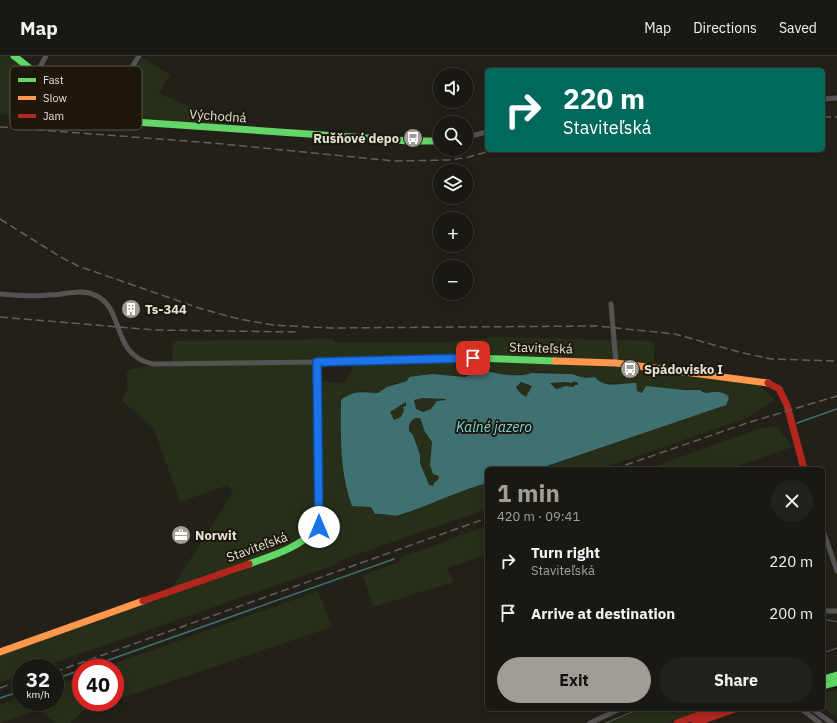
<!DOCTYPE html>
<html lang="en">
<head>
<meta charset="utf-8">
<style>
	body { margin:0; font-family:"IBM Plex Sans",sans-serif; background:#23211c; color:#f1f3f6; height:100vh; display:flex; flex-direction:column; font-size:15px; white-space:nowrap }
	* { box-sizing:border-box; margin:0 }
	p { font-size:13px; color:#9fa0a0 }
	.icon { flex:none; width:22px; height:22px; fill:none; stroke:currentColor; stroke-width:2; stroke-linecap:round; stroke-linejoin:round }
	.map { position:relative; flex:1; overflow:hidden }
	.side { position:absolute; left:485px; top:411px; width:340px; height:244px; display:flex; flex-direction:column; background:#1a1813; border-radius:6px; box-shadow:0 2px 10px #0003,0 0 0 1px #383733 }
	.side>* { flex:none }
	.guide { position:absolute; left:485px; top:12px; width:340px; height:84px; border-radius:6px; box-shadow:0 2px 10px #0003,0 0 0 1px #383733; background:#00695c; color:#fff; overflow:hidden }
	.controls { position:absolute; left:433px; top:12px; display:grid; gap:8px }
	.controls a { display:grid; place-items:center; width:40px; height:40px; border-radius:50%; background:#1a1813; box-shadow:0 2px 10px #0003,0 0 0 1px #383733; font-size:20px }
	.speed { position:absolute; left:12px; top:603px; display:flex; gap:8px; font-size:20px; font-weight:700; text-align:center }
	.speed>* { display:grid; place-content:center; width:52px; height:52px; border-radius:50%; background:#1a1813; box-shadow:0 2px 10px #0003,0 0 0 1px #383733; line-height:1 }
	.speed small { font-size:10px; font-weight:400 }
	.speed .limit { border:6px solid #d22; background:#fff; color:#111 }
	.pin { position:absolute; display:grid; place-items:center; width:34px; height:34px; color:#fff; margin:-17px; border-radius:8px; box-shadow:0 2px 6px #0006 }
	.me { position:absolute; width:44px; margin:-22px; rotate:0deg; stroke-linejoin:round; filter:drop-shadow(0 0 3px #0008) }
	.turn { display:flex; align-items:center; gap:14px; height:84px; padding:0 12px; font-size:18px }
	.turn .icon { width:52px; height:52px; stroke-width:2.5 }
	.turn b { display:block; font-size:28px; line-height:34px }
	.round { display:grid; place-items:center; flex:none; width:42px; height:42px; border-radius:21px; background:#23211c }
	.head { display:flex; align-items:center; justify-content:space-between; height:68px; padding:0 12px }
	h1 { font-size:24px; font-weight:800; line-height:30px; color:#a09d95 }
	.primary-button { display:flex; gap:8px; margin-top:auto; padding:8px 12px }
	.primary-button a { flex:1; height:46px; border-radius:24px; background:#a09d95; color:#111; font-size:16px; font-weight:800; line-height:46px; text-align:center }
	.primary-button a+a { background:#23211c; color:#f1f3f6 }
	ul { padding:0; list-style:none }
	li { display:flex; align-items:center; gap:12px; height:52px; padding:0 12px }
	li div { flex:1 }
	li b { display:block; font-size:15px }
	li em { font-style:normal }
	header { display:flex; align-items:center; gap:24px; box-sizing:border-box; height:56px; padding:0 20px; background:#1a1813; border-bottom:1px solid #383733 }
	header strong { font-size:19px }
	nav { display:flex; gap:22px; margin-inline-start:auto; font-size:14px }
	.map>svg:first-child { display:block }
	.green { fill:#282f19 }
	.water { fill:#3f7173; fill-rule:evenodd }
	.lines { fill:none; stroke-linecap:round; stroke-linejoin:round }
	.stream { stroke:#3f7173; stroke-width:1.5 }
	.street { stroke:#545253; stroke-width:5 }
	.fast { stroke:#63d668; stroke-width:7 }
	.slow { stroke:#ff974d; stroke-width:7 }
	.jam { stroke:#b3261e; stroke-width:7 }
	.tram { stroke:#5f5f5d; stroke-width:1 }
	.rail { stroke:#5f5f5d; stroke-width:1.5; stroke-dasharray:8 4; stroke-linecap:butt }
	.route-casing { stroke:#114b97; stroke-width:10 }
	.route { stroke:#1a73e8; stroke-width:7 }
	.labels { text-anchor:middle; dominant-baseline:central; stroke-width:4; stroke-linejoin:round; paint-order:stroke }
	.street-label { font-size:13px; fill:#e4e1d8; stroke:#1e180c }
	.poi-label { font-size:13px; font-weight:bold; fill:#e4e1d8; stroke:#1e180c; text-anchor:start }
	.water-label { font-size:14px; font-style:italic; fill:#79d5da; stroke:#1e180c }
	.key { fill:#1e180c; stroke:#595449; stroke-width:1 }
	.key-label { font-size:11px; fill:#e4e1d8 }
</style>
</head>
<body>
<header>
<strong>Map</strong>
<nav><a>Map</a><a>Directions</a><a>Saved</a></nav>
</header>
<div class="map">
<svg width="837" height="667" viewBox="0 0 837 667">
	<rect width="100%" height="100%" fill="#232019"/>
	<g class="green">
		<path d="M0,0C17,0 27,13 39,24L36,49L18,47L17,60L0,58Z"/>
		<polygon points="143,2 170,19 159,37 232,70 129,62 112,59 110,51"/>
		<path d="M491,281L655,285L654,307L618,304L474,300L330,307L321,314L322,325L345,327L351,316L353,307C441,306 530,302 618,310C664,315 710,321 757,327L774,343V345L747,362L599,413H538L725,349L713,336C706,340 700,334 693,333C677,331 659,339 643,337C634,336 626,328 617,327C607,326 602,332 595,321L585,322L571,318L544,316L510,319L487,315L476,316L465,321L432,318L397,327L378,337L360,335L341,344V384L344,428L371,451L375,458C383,457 392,461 400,459C429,450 457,435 487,427V453L341,504L337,508L40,612H21V619L0,627V599L166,541L233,437L228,429L180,446L154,373L122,345L128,332L126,315L145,310H172L173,285L333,283L335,286H449Z"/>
		<path d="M564,325L572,327L574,325L579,327L578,329C571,333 563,330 556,333L550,327L551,326Z"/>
		<polygon points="521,326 532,330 526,341 520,337 516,331"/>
		<polygon points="423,342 445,343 446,344 437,345 431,353 423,356 416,353 414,344"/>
		<polygon points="406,346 402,361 394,364 390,356"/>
		<polygon points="415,362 420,362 425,376 432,386 430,409 439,419 438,424 433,430 429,429 420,407 420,399 413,379 409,376 408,370 411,365"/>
		<polygon points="777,370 792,391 729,413 647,413 755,374"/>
		<polygon points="487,470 487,498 447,512 453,526 373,551 363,519 399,506 402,501"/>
		<polygon points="318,535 332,571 115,644 115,612 102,612"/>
		<polygon points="81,620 81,646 110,646 83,655 70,667 55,667 40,653 0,667 0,649 21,641 21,646 55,646 55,629"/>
		<polygon points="837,634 837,662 823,651 823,638"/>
		<polygon points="642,653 703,653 667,667 609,667"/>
	</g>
	<path class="water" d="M487,315C498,318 520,322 531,317L571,318L585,322L595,321C603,333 623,327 636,327L637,335L642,337L646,330L684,334H700C707,340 710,335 717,336C720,336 724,337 727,339L729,342L726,349L538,413H487V427C457,435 429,450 399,459C392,461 383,457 375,458L371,451L352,450C339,414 341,381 341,344C356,333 361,337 378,337L387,331L407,325L409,321L432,318L465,321L476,316ZM574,325L578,327V329H575L573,331L566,330L556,333L550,327L564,326L572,327ZM521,326L532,330L526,341L520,337L516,331ZM423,342L445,343L446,344L437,345L431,353L423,356L416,353L414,344ZM406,346V350L403,351L404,355L401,361L394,364L390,356ZM415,362H420L425,376L432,386L430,409L433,418L439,420L438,424L434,427L433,430L429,429L420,407V399L413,379L409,375V370L411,365Z"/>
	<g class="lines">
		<g class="stream">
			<polyline points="797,367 837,353"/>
			<polyline points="86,612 394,503"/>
			<polyline points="55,623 81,614"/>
			<polyline points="0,642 21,635"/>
		</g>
		<g class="street">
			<polyline points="37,16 46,0"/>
			<polyline points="823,43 837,42"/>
			<polyline points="101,60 139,0"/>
			<polyline points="466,81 487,76"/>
			<path d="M0,238C16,239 33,241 49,239C64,239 80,232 95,239C126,253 110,299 153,308L317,306"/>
			<polyline points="611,248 616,307"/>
			<polyline points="823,474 837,515"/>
			<polyline points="823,555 837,555"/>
			<polyline points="801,653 820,667"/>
			<polyline points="812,653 832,667"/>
			<polyline points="590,667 620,653"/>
		</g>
		<g class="fast">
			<path d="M14,0C41,20 69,49 101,60C112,64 124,64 135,66L410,85H440"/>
			<path d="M249,508C277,498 298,492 319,471L317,306L473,302L555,305"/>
			<polyline points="823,623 837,619"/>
			<polyline points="823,630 837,626"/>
		</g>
		<g class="slow">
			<polyline points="555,305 616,307 768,327"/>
			<polyline points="0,596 143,545"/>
		</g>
		<g class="jam">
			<polyline points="768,327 779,333 787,349 804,413"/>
			<polyline points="143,545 249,508"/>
			<polyline points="677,667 715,653"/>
			<polyline points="695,667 735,653"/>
		</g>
		<g class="tram">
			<polyline points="823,563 837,566"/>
			<polyline points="823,597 837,592"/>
			<polyline points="606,667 639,653"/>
		</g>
		<g class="rail">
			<polyline points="823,61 837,61"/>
			<polyline points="0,71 213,87 394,105 449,104 469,101 494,94"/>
			<polyline points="0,163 59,200 78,210 202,253 239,263 273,269 330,272 597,270 675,278 739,296 771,303 837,305"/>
			<polyline points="0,261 155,274 297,276"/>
			<polyline points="614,413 747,367 837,340"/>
			<polyline points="55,616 487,462"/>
			<polyline points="0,632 21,624"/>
		</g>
	</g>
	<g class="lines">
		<defs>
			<polyline id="route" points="319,471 317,306 473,302"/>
		</defs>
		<use href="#route" class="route-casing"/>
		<use href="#route" class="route"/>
	</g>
	<defs>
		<symbol id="bus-disc" viewBox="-11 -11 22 22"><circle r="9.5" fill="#a09d95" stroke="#1e180c"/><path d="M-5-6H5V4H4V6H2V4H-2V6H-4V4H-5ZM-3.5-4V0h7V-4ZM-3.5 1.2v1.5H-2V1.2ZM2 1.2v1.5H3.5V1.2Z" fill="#fff"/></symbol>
		<symbol id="building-disc" viewBox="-11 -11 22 22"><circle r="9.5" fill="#a09d95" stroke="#1e180c"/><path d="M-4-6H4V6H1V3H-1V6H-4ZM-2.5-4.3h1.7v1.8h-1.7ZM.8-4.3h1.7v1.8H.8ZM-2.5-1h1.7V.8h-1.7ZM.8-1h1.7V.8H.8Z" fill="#fff"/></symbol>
		<symbol id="office-disc" viewBox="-11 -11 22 22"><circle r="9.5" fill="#a09d95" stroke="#1e180c"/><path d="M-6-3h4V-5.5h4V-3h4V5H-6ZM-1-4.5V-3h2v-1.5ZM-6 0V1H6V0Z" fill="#fff"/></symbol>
	</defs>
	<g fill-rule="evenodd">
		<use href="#bus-disc" x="402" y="71" width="22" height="22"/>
		<use href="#building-disc" x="120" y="242" width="22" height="22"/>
		<use href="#bus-disc" x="619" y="302" width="22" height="22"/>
		<use href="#office-disc" x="170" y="468" width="22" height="22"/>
	</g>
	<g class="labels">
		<g class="street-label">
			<text transform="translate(218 60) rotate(4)">Východná</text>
			<text transform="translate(541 292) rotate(2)">Staviteľská</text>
			<text transform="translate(257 491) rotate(-20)">Staviteľská</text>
		</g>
		<g class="poi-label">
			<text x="399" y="82" text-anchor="end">Rušňové depo</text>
			<text x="145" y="253">Ts-344</text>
			<text x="644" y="313">Spádovisko I</text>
			<text x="195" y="479">Norwit</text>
		</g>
		<g class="water-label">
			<text x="494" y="371">Kalné jazero</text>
		</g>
	</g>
	<rect x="10" y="10" width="132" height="64" rx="6" class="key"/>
	<rect x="18" y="22" width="18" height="4" fill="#63d668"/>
	<rect x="18" y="40" width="18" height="4" fill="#ff974d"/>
	<rect x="18" y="58" width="18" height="4" fill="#b3261e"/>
	<g class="key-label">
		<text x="43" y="28">Fast</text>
		<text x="43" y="46">Slow</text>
		<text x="43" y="64">Jam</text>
	</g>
</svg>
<div class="controls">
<a><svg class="icon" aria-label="sound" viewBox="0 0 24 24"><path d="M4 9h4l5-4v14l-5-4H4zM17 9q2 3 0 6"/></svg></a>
<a><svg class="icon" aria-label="search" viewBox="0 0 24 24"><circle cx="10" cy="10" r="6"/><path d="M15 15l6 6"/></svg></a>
<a><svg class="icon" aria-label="layers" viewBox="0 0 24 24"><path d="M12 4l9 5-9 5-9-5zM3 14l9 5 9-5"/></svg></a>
<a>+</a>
<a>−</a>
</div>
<div class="speed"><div>32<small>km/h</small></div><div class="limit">40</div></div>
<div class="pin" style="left:473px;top:302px;background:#d93025"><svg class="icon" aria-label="arrive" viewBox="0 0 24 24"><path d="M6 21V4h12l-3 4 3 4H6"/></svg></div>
<svg class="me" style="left:319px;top:471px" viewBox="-20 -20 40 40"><circle r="19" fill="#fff"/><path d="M0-13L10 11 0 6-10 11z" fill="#1a73e8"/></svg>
<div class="guide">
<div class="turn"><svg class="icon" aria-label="right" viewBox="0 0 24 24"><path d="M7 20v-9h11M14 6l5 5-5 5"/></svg><div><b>220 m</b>Staviteľská</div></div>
</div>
<section class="side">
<div class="head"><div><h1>1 min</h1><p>420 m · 09:41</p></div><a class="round"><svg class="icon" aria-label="close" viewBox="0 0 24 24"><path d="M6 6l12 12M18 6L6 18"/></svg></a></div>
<ul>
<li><svg class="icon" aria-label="right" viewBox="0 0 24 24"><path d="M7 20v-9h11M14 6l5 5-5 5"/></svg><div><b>Turn right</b><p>Staviteľská</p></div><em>220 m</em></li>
<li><svg class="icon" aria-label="arrive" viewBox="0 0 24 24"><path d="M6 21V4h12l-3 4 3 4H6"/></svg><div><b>Arrive at destination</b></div><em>200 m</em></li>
</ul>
<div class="primary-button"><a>Exit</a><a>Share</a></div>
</section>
</div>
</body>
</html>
